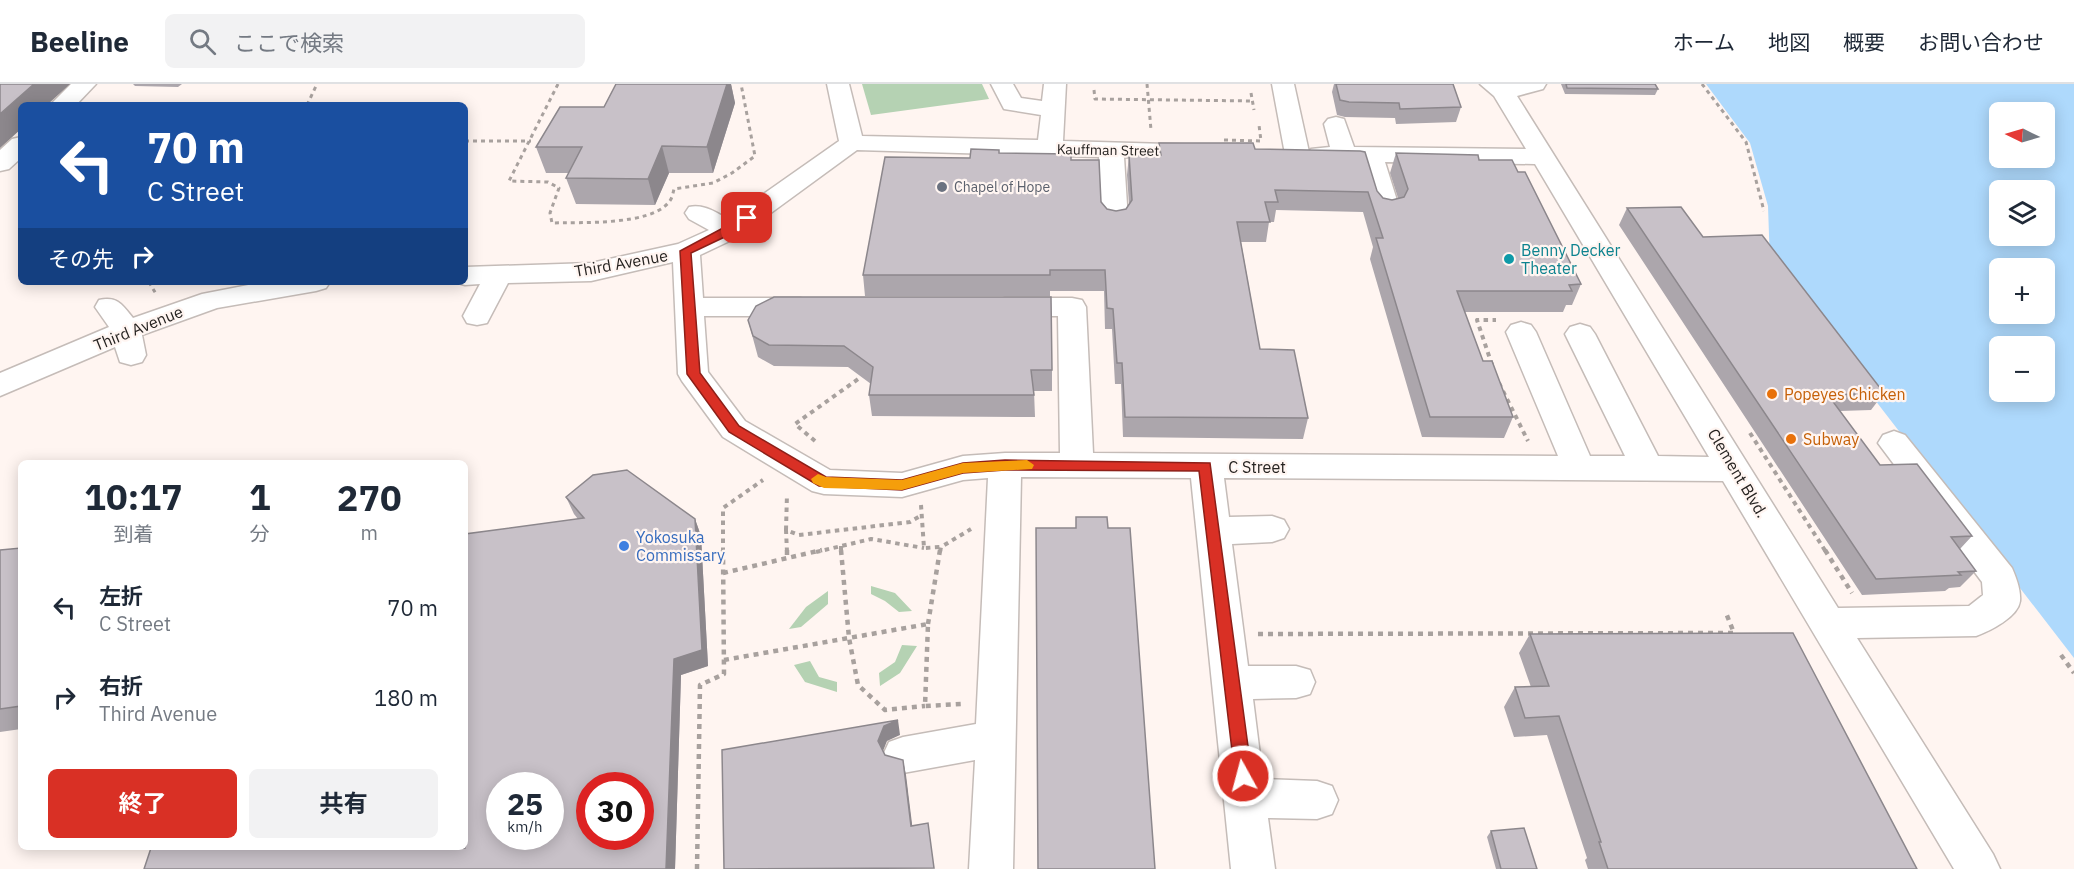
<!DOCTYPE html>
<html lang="ja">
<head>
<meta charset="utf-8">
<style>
	body { margin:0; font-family:"IBM Plex Sans","Noto Sans JP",sans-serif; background:#f2f2f3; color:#1f2937; height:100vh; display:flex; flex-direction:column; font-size:22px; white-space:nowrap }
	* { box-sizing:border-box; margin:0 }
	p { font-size:20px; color:#747a83 }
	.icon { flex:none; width:33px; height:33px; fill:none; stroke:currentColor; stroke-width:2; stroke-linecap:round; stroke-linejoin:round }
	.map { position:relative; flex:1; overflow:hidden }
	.drawer { position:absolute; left:18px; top:376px; width:450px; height:390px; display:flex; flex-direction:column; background:#fff; border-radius:9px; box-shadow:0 3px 15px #0003 }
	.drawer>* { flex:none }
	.top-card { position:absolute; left:18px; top:18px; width:450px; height:183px; border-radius:9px; box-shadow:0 3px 15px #0003; background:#1a4fa0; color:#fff; overflow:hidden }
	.needle { width:39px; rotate:275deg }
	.fabs { position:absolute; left:1989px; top:18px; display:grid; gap:12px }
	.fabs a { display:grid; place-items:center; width:66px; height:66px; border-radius:9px; background:#fff; box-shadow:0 3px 15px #0003; font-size:30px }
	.speed { position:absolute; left:486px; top:688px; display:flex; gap:12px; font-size:30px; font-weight:700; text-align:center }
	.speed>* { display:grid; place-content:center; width:78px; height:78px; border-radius:50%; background:#fff; box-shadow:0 3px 15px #0003; line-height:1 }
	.speed small { font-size:15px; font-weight:400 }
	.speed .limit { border:9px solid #d22; background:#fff; color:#111 }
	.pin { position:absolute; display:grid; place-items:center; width:51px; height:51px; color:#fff; margin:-26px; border-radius:12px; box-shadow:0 3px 9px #0006 }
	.me { position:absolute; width:66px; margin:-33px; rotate:353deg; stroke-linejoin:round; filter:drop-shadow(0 0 4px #0008) }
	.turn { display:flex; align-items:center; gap:21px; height:126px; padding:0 30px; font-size:27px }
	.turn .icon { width:78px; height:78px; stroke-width:2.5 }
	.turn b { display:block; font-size:42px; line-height:51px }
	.then { display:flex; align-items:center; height:57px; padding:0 30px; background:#0003; gap:12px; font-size:22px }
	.eta { display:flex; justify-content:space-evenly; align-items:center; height:102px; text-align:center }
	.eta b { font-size:36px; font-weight:700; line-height:42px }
	.primary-button { display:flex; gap:12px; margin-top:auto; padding:12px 30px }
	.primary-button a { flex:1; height:69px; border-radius:9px; background:#d93025; color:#fff; font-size:24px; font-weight:700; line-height:69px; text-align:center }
	.primary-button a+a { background:#f2f2f3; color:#1f2937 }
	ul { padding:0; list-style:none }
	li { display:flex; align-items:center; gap:18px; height:90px; padding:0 30px }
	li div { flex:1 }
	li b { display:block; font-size:22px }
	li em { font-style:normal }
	header { display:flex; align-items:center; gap:36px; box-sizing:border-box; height:84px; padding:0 30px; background:#fff; border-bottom:2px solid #e0e1e3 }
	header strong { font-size:28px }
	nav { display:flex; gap:33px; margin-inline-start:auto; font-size:21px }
	.search { width:420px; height:54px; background:#f2f2f3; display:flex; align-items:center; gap:15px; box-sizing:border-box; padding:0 21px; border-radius:9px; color:#747a83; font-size:22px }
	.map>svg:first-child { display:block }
	.green { fill:#b5d2b3 }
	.water { fill:#aed9fc; fill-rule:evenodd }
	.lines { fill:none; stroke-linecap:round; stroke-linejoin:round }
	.minor-casing { stroke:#c5bcb8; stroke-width:3 }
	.path-far2 { stroke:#a8a19e; stroke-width:3; stroke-dasharray:4 4; stroke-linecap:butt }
	.path-far1 { stroke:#a8a19e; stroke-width:4; stroke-dasharray:4.5 4.5; stroke-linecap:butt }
	.path { stroke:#a8a19e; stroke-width:4.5; stroke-dasharray:5 5; stroke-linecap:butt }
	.minor { fill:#fff; fill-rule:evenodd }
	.wall { fill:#aca6ac }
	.shaded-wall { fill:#8c878c }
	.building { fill:#c8c1c8; stroke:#8c878c; stroke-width:1.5; fill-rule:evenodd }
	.route { fill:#d93025; stroke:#8d1f18; stroke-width:1.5 }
	.slow { fill:#f59e0b }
	.worship-dot { fill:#6b7280; stroke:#fff5f1; stroke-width:2 }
	.culture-dot { fill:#0f9aa8; stroke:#fff5f1; stroke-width:2 }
	.food-dot { fill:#e8710a; stroke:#fff5f1; stroke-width:2 }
	.shop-dot { fill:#3f7fe0; stroke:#fff5f1; stroke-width:2 }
	.labels { text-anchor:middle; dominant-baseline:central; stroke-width:4.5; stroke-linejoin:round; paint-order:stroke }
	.far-street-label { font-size:14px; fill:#262321; stroke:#fff5f1 }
	.far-worship-label { font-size:14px; fill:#5b616d; stroke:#fff5f1; text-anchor:start }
	.culture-label { font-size:16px; fill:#0d838f; stroke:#fff5f1; text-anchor:start }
	.street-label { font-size:16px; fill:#262321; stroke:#fff5f1 }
	.food-label { font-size:16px; fill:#c56008; stroke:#fff5f1; text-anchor:start }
	.shop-label { font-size:16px; fill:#366cbe; stroke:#fff5f1; text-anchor:start }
</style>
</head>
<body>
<header>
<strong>Beeline</strong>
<div class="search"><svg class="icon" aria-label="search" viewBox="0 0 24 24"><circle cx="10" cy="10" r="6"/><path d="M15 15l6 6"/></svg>ここで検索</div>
<nav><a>ホーム</a><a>地図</a><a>概要</a><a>お問い合わせ</a></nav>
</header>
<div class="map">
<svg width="2074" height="785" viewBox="0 0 2074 785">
	<rect width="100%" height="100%" fill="#fff5f1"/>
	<g class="green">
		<polygon points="862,0 982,0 989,15 871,31"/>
		<polygon points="871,502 895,509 912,527 899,528 885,517 871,510"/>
		<polygon points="828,507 828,520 801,543 789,545 806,523"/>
		<polygon points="902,561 917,562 900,589 880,602 879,589 895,578"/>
		<polygon points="810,577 819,593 837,598 837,608 805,598 794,581"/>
	</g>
	<path class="water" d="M1706,0H2074V574L1770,180L1768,122L1750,59ZM2000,28H2044V74H2000ZM2000,106H2044V152H2000ZM2000,184H2044V230H2000ZM2000,262H2044V308H2000Z"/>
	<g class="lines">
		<defs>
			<g id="minor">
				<polygon points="71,0 96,0 76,21 50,21"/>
				<path d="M827,0H849L862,52L1038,56L1041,31L1004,25L991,0H1013L1021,14L1042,17L1044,0H1066L1063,57L1202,61L1211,63L1214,68L1211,73L1202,75L1124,73L1128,137L1124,143L1115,145L1106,143L1102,137L1099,73L857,66L738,153L700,171L703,214H800L810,216L814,223L810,230L800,232H704L708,288L745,337L830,386L902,389L963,372L1005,369H1060L1058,232H1005L995,230L991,223L995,216L1005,214H1072L1082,216L1086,223L1093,369L1558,372L1506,248L1511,241L1521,238L1531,241L1536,248L1590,372H1625L1565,250L1570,243L1580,240L1590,243L1595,250L1658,372L1709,373L1535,80L1385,78L1400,126L1396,132L1387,134L1378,132L1374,126L1360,78L1311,75L1308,71L1306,75L1297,77L1288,75L1285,70L1272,0H1294L1309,68L1311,65L1330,63L1324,40L1328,35L1336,33L1344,35L1354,63L1526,65L1494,12L1480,0H1546L1543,5L1517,12L1838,524L1969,522L1983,511L1982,498L1878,359L1883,351L1894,347L1905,351L2012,484C2016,493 2021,506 2020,517C2018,533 1990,547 1976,552L1857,554L1993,770L2000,785H1954L1723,397L1224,394L1229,433L1272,432L1284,436L1289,445L1284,454L1272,458L1232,460L1248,582H1296L1310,586L1315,598L1310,610L1296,614L1253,615L1263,695L1317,697L1332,702L1338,716L1332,730L1317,735L1268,734L1275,785H1231L1191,394L1021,393L1013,785H969L975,676L903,689L889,684L883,671L889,658L903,653L976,640L988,394L963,396L902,413L824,410L812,407L723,353L682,297L678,290L673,178L591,197L508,199L487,239L477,241L467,239L463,232L480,200L465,201L455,198H465V183L591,179L678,160L709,146L689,135L685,129L689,123C704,120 715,128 728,135L839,57Z"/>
				<polygon points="21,53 21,74 9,85 0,87 0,66 12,55"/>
				<path d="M264,198H330L326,204L316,207L217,224L142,251L146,271L142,278L131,281L120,278L115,263L0,312V289L109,243L95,223L99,216C117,212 122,220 133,234L202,210Z"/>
			</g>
		</defs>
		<use href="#minor" class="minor-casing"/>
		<g class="path-far2">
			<path d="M558,0L509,97L548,98L559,104L550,129L552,139C580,138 650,142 669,118C672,115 673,109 674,105L713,99L732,89L755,72L741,0"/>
			<polyline points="1147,0 1151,46"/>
			<polyline points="1702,0 1746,58 1764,127"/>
			<polyline points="1094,6 1095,15 1253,17"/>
			<polyline points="1251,9 1254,26"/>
			<polyline points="307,21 317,0"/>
			<polyline points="1224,56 1261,57 1259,41"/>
			<polyline points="465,57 531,57"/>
			<polyline points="149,198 156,210"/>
		</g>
		<g class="path-far1">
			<polyline points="1492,281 1477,236 1496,236"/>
			<polyline points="1499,299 1528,357"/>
			<polyline points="1750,349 1826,468"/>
			<polyline points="815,357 795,340 861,293"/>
			<polyline points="921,421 924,464 941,463"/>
			<polyline points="786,446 787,410"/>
			<polyline points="841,462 841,468"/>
			<polyline points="723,468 723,424 763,396"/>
			<polyline points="787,468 786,446 799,451 910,438 922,431"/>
			<polyline points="816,468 871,455 924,464"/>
			<polyline points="940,468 941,463 971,445"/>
		</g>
		<g class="path">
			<polyline points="787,466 787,475"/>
			<polyline points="841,466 849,554 858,601 885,626 925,622"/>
			<polyline points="1825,466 1852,509"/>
			<polyline points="723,489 822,466"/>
			<polyline points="928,540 940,466"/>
			<polyline points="1258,550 1734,549 1726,529"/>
			<polyline points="2061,571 2074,589"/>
			<polyline points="724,576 928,540 925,622 961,620"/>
			<polyline points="697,785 700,601 724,590 723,466"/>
		</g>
		<use href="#minor" class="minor"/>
	</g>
	<g class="wall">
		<polygon points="133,0 182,0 178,3 135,2"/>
		<polygon points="616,0 731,0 735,19 713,89 669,89 655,121 576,120 566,94 569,89 546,89 536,63 604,23"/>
		<polygon points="1334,0 1453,0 1461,23 1456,38 1396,40 1395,34 1345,33 1337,31 1332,8"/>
		<polygon points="1561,0 1655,0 1658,5 1655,11 1565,10"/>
		<polygon points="1159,59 1255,65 1377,107 1383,114 1392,116 1398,114 1390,89 1396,69 1479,76 1518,88 1581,200 1572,221 1566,221 1563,228 1465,228 1483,277 1513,333 1504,354 1422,353 1370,175 1373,163 1363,128 1276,126 1274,138 1269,138 1266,158 1241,158 1260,265 1308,334 1303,355 1123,353 1121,300 1115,300 1112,245 1105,245 1104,207 1050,207 1050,212 865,212 863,191 970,74 999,69 1071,76 1107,125 1116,127 1126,125 1129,120 1127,91 1129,71 1158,71"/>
		<polygon points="1627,124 1703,153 1884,309 1871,326 1840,327 1880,381 1972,452 1960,465 1976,487 1960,503 1949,504 1945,507 1862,511 1619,141"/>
		<polygon points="748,236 1052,286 1052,307 1034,307 1035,333 872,332 869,311 871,300 848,283 774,282 758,273"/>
		<polygon points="566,413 695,435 701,452 708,582 681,591 675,785 144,785 578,435 574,430"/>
		<polygon points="21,464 21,645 0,648 0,466"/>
		<polygon points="1530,550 1917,785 1588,785 1585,776 1587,774 1547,651 1514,653 1504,623 1515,603 1531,603 1519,569"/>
		<polygon points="1491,747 1537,785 1496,785 1487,753"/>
	</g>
	<g class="shaded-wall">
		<polygon points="34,0 70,0 47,21 21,21 21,45 0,64 0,30"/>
		<polygon points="727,0 731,0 735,19 713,89 707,63"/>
		<polygon points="662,62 669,89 655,121 648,95"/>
		<polygon points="695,435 701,452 708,582 681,591 675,785 666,785 674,575"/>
		<polygon points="898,636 900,651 887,657 881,672 878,657 884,642"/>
		<polygon points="903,676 906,691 914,756 911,742"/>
	</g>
	<g class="building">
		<polygon points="0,0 34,0 0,30"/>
		<polygon points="616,0 727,0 707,63 662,62 648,95 566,94 582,63 536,63 560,23 604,23"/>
		<polygon points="1336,0 1453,0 1461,23 1400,25 1399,19 1349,18 1340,16"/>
		<polygon points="1566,0 1655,0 1658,5 1567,4"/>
		<polygon points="1159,59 1253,59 1255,65 1360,67 1365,68 1377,107 1383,114 1392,116 1404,113 1408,105 1396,69 1478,71 1479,76 1512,76 1518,88 1525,88 1581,200 1569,201 1572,207 1457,207 1483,277 1492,277 1513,333 1430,333 1376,154 1383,154 1368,108 1275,106 1278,118 1265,118 1270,138 1237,138 1260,265 1294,266 1308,334 1125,333 1122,279 1117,279 1113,225 1107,224 1105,186 1050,186 1050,191 863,191 885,73 970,74 971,65 999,66 999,69 1071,70 1071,76 1099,76 1101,118 1107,125 1116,127 1126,125 1132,116 1129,71 1161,71"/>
		<polygon points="1681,123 1703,153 1762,151 1884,309 1828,311 1880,381 1917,380 1972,452 1951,453 1976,487 1958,488 1961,491 1876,495 1627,124"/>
		<polygon points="774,213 1051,213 1052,286 1031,286 1034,311 869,311 873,283 844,262 769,261 753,252 748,236 756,222"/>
		<path d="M627,386L695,435L702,566L674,575L666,785H144L151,764H465V450L584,434L566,413L593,391ZM500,702H550V753H500ZM590,702H640V753H590Z"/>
		<polygon points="1076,433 1107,433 1108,444 1130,444 1155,785 1038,785 1036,444 1076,444"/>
		<polygon points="21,464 21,622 0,625 0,466"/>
		<polygon points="1793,549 1917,785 1608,785 1599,758 1601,758 1559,632 1525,634 1515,603 1549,602 1530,550"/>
		<polygon points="898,636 884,642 878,657 885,671 903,676 911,742 928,739 934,784 724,785 722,666"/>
		<polygon points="1524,744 1537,785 1501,785 1491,747"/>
	</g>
	<polygon class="route" points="747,131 750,132 750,136 733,149 691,169 700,289 739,342 826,393 902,396 963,379 1005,376 1210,379 1252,692 1249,697 1243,699 1237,697 1235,692 1199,387 1005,386 963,389 902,406 819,402 729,348 687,290 680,167"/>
	<polygon class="slow" points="1027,376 1034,381 1032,385 963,389 902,406 824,404 813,399 811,395 818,390 826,393 902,396 963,379"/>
	<circle class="worship-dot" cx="942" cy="103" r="6"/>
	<circle class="culture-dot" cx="1509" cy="175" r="6"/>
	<g class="food-dot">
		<circle cx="1772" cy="310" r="6"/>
		<circle cx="1791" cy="355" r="6"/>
	</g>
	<circle class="shop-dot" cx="624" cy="462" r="6"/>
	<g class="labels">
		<g class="far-street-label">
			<text transform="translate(1108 66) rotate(1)">Kauffman Street</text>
		</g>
		<g class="far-worship-label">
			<text x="954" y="103">Chapel of Hope</text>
		</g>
		<g class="culture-label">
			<text x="1521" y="166">Benny Decker<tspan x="1521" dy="18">Theater</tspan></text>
		</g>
		<g class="street-label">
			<text transform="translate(621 179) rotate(-10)">Third Avenue</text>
			<text transform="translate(138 244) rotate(-22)">Third Avenue</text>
			<text x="1257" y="383">C Street</text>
			<text transform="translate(1738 389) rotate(59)">Clement Blvd.</text>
		</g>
		<g class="food-label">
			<text x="1784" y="310">Popeyes Chicken</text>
			<text x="1803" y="355">Subway</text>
		</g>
		<g class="shop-label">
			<text x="636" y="453">Yokosuka<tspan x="636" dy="18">Commissary</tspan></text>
		</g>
	</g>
</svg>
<div class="fabs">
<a><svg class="needle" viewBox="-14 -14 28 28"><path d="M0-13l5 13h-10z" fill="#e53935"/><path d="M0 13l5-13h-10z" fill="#747a83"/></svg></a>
<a><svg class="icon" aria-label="layers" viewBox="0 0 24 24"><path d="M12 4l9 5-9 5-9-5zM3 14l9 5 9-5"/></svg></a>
<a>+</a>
<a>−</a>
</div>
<div class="speed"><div>25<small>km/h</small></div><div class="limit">30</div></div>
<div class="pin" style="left:747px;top:134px;background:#d93025"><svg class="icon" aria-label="arrive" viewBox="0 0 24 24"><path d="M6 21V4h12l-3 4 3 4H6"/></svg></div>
<svg class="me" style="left:1243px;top:692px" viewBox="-20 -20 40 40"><circle r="17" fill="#d93025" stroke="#fff" stroke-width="3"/><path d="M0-11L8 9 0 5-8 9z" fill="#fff"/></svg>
<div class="top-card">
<div class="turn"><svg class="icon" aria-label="left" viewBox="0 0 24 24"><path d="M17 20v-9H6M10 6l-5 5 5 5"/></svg><div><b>70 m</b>C Street</div></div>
<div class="then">その先<svg class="icon" aria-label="right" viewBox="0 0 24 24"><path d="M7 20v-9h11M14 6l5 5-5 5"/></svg></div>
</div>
<section class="drawer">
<div class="eta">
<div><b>10:17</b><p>到着</p></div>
<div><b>1</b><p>分</p></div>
<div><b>270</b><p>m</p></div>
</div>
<ul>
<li><svg class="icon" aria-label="left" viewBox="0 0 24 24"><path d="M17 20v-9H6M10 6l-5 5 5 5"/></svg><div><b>左折</b><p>C Street</p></div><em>70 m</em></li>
<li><svg class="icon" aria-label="right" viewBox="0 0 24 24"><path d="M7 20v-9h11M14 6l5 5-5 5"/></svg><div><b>右折</b><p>Third Avenue</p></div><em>180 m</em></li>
</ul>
<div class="primary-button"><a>終了</a><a>共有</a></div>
</section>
</div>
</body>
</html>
